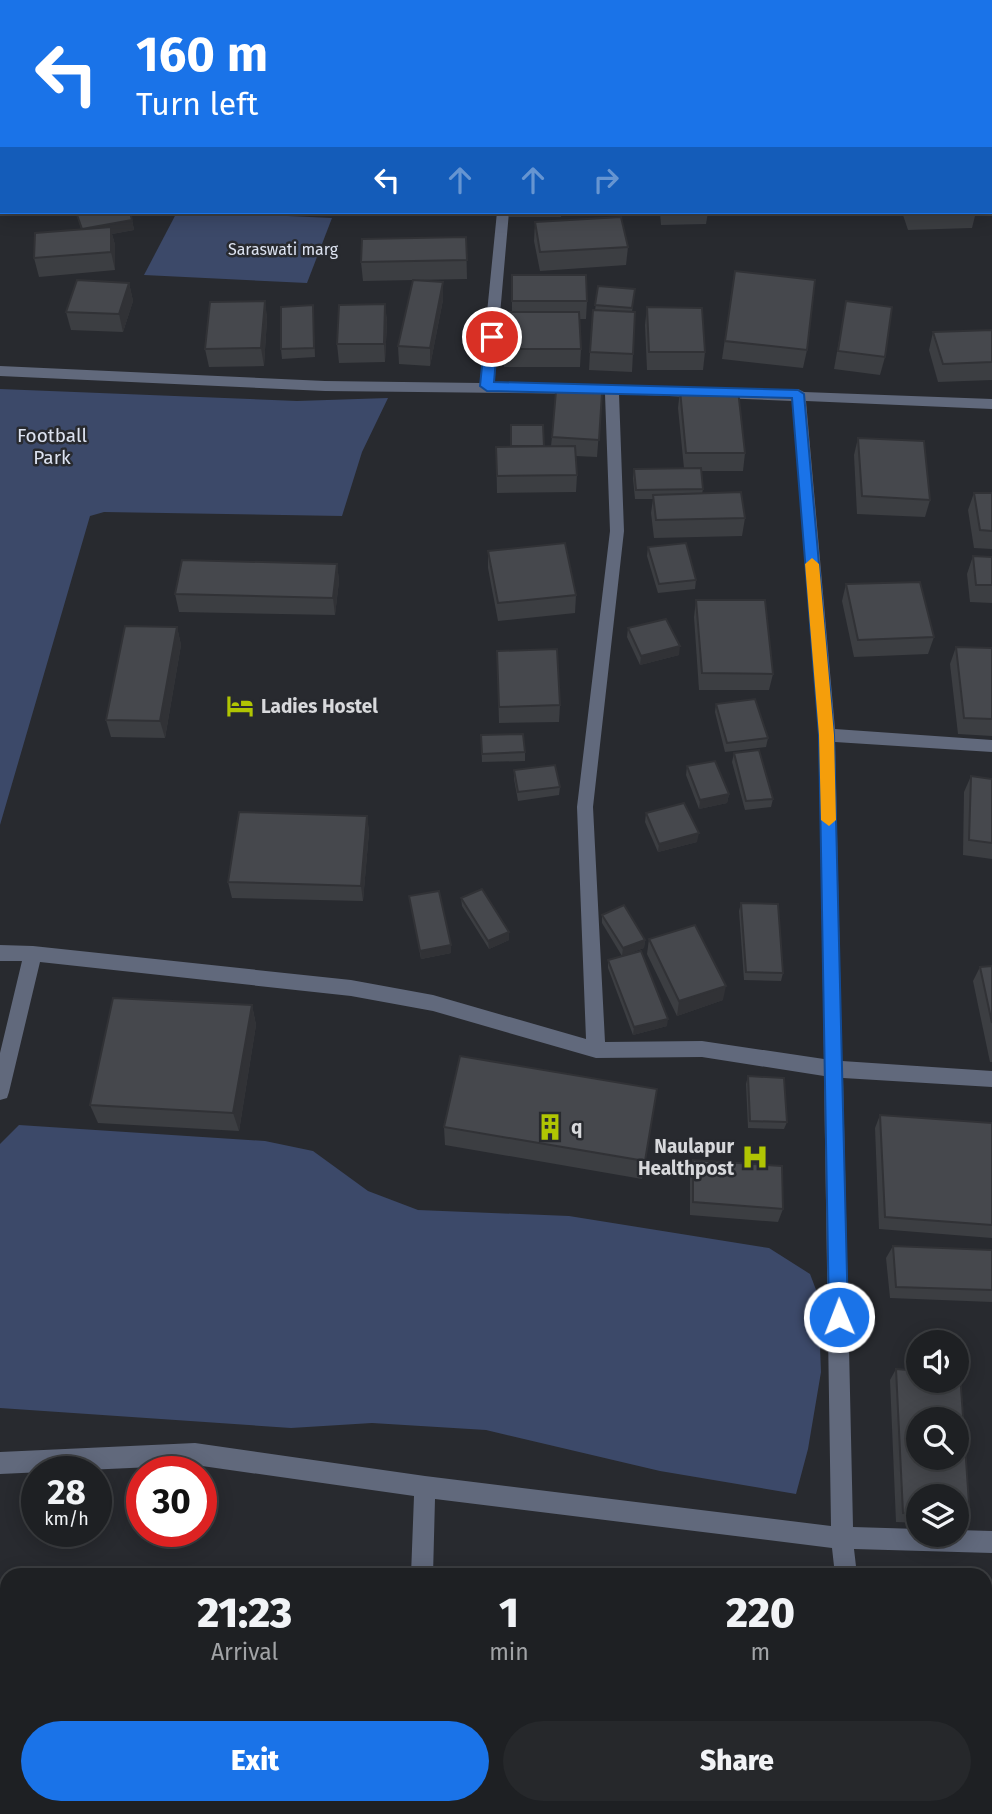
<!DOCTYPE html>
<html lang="en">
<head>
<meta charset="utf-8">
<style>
	body { margin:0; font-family:"Fira Sans",sans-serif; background:#26282b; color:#f1f3f6; height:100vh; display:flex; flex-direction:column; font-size:26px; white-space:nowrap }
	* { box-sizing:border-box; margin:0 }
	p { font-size:23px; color:#a1a3a6 }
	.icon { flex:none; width:38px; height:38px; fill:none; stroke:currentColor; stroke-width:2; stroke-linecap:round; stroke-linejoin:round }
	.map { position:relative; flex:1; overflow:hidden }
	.details { position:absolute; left:0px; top:1568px; width:992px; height:247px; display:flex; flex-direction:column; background:#1e2023; border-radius:21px 21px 0 0; box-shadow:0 4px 18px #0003,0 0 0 2px #3c3e41 }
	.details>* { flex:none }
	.top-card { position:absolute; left:0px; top:0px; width:992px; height:214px; box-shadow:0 4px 18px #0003,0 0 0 2px #3c3e41; background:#1a73e8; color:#fff; overflow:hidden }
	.buttons { position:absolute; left:906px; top:1330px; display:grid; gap:14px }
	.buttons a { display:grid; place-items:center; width:63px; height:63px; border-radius:50%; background:#1e2023; box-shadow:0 4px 18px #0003,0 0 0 2px #3c3e41; font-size:35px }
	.speed { position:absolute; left:21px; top:1456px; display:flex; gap:14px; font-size:35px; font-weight:700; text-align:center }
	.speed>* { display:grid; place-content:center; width:91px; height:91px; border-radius:50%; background:#1e2023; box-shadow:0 4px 18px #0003,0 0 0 2px #3c3e41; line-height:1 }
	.speed small { font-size:18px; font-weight:400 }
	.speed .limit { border:10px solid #d22; background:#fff; color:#111 }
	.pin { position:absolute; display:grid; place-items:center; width:60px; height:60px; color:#fff; margin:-30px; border:4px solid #fff; border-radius:50%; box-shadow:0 2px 7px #0007 }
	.me { position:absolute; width:77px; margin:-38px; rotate:359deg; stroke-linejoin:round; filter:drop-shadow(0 0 5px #0008) }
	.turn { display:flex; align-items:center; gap:24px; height:147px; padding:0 21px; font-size:32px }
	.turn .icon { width:91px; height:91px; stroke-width:2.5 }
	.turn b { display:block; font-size:49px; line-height:60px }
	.lanes { display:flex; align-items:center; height:66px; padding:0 21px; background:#0003; justify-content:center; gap:35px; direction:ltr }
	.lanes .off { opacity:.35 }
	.eta { display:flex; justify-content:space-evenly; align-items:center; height:119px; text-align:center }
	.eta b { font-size:42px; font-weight:800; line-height:49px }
	.button { display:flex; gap:14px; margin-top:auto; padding:14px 21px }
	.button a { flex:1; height:80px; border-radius:42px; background:#1a73e8; color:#fff; font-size:28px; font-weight:800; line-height:80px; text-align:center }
	.button a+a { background:#26282b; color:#f1f3f6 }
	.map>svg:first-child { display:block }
	.green { fill:#3c4969 }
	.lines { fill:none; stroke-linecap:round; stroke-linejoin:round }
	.minor { fill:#61697c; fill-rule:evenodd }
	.wall { fill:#3c3e42 }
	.shaded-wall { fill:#313236 }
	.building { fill:#46484d; stroke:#313236; stroke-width:2; fill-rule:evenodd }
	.route { fill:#1a73e8; stroke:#114b97; stroke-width:2 }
	.slow { fill:#f59e0b }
	.labels { text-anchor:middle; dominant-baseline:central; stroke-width:5; stroke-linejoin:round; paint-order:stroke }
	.far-park-label { font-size:16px; fill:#dde3f1; stroke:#282a2f }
	.park-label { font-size:19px; fill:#dde3f1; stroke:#282a2f }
	.poi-label { font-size:19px; font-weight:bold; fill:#d8d9dc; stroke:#282a2f; text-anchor:start }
</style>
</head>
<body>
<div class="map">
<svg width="992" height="1814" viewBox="0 0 992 1814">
	<rect width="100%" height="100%" fill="#282a2f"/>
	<g class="green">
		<polygon points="177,212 198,212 332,218 307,283 144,275"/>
		<polygon points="0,389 297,401 388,398 362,452 342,516 104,512 90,516 0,825"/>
		<polygon points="19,1125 265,1141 313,1151 368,1191 418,1210 569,1216 769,1248 810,1274 818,1295 821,1372 808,1449 796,1494 660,1471 486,1430 372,1423 291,1428 0,1408 0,1144"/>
	</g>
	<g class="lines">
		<g class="minor">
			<rect x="0" y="106" width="2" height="8"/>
			<polygon points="990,136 992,137 992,145 990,144"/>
			<path d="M497,212H509L494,383L793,391L798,389L804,392L992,399V409L806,401L835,729L992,740V752L835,742L842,1061L992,1071V1087L843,1078L853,1527L919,1529V1535H957V1530L992,1531V1553L854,1549L857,1575H835L832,1548L435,1499L433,1575H411L414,1496L195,1465L0,1474V1452L195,1443L425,1476L831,1526L824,1076L702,1057L596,1058L433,1011L351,996L40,962L9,1092L7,1098L0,1100V1053L22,961H0V945L33,946L351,980L433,995L586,1039L577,807L610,531L605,394L325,391L0,376V366L325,381L480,383ZM619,394L792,401L819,735L824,1059L702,1041L605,1042L593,807L624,531Z"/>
			<polygon points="394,1808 418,1808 417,1814 393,1814"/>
			<polygon points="856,1808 880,1808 881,1814 857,1814"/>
		</g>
	</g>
	<g class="wall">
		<polygon points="815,0 876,0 875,2 815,1"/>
		<rect x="0" y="124" width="2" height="53"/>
		<polygon points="992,157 992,201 990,194 990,162"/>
		<polygon points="76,212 132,220 134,230 112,234 115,245 115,270 39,277 34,258 81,229"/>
		<rect x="509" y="212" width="52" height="5"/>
		<polygon points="610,212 647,212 647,215 610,213"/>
		<polygon points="660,212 708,212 706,224 661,225"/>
		<polygon points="851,212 887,212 886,214 852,215"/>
		<polygon points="902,212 976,212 972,228 908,230"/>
		<polygon points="535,222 628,247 626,265 540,271 534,241"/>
		<polygon points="466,237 467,279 363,281 361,262"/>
		<polygon points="735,271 807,350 803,368 722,359"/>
		<polygon points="512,275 587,301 586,319 580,319 581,349 580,367 504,367 504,312 512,312"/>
		<polygon points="443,282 443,300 430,366 399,364 398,346"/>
		<polygon points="129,283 133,301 123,332 71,330 66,312"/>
		<polygon points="598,286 635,289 632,312 635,312 632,372 589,370 590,352"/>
		<polygon points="265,301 267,319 264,366 209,367 205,349"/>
		<polygon points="846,301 885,357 880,375 834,369"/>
		<polygon points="385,304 387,322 385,362 339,363 337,344"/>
		<polygon points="313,305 315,357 282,359 281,349"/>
		<polygon points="647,307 705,352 703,370 647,370 645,325"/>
		<polygon points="992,330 992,380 938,382 929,350 933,332"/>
		<polygon points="680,390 745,453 743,471 701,471 703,489 702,494 745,518 742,536 654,538 651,513 653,499 635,499 633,478 634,469 684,468 678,408"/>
		<polygon points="602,393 597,457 576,456 577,475 576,492 497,493 496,447 551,446 552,437"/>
		<polygon points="858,438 930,500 925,517 857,514 854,455"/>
		<polygon points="974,493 992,493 992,549 974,548 968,510"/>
		<polygon points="648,547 696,580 695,589 658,593 647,556"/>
		<polygon points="488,551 576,595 575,613 498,621 488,568"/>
		<polygon points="973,556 992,557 992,603 970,602 967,574"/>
		<polygon points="337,564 339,581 335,615 179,612 175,594"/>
		<polygon points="846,584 934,637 928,654 854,657 842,601"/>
		<polygon points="696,600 773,674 769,690 699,690 694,617"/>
		<polygon points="177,627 181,645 165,738 111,737 106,720"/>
		<polygon points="628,628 679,655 640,665 627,637"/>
		<polygon points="956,647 992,648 992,736 958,734 950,664"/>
		<polygon points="497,651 560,705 559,722 499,723"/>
		<polygon points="716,704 768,738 766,747 725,752 715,712"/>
		<polygon points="481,735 525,752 525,761 482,762"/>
		<polygon points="734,753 773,799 771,807 745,810 732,762"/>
		<polygon points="687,766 729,794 727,803 699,809 686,775"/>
		<polygon points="514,770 560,787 559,795 518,801 514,779"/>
		<polygon points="971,776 992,779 992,859 963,855 964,792"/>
		<polygon points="646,813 697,842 658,852 645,822"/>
		<polygon points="367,816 369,832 363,901 232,898 228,882"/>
		<polygon points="409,896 451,945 451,953 421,959"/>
		<polygon points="461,898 509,940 489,949 462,906"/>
		<polygon points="741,903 783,973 781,981 744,980 739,911"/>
		<polygon points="602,915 645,940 644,948 622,956 602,923"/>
		<polygon points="649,939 723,1000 677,1016 647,954"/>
		<polygon points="608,960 667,1026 633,1035 608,968"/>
		<polygon points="992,966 992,1062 990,1062 973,981 980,967"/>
		<polygon points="252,1005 256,1025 239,1131 98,1123 90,1105"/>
		<polygon points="748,1076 787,1122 784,1129 748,1128 746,1084"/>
		<polygon points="880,1115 992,1123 992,1238 879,1229 875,1128"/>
		<polygon points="444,1127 645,1161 642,1179 445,1145"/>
		<polygon points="693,1160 783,1209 778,1222 690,1215 690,1173"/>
		<polygon points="893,1246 992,1250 992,1302 890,1298 886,1258"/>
		<polygon points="896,1369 970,1518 962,1526 957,1526 957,1496 919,1496 919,1523 896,1522 890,1380"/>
		<polygon points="985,1599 992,1635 992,1739 985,1740"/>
		<polygon points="907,1808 985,1808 992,1814 908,1814"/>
	</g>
	<g class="shaded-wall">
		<polygon points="132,220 134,230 112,234 115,245 115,270 111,252 82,230"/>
		<polygon points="443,282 443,300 430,366 430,348"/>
		<polygon points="129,283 133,301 123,332 119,314"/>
		<polygon points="265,301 267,319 264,366 261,348"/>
		<polygon points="385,304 387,322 385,362 384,344"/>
		<polygon points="337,564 339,581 335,615 333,598"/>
		<polygon points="177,627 181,645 165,738 160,721"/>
		<polygon points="680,646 679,655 640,665 641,656"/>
		<polygon points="729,794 727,803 699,809 700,800"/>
		<polygon points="367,816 369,832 363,901 361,886"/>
		<polygon points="699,833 697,842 658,852 659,844"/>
		<polygon points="509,932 509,940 489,949 488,941"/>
		<polygon points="645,940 644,948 622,956 623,948"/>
		<polygon points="451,945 451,953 421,959 420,951"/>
		<polygon points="726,986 723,1000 677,1016 679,1001"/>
		<polygon points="252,1005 256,1025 239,1131 233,1113"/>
		<polygon points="668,1019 667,1026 633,1035 634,1027"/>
	</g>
	<g class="building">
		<rect x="357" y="0" width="55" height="2"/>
		<polygon points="443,0 488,0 487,2 443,2"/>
		<polygon points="0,124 2,124 2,151 0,159"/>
		<polygon points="76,212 130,212 132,220 82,229"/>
		<polygon points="621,217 628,247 540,252 535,222"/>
		<polygon points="111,227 111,252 34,258 35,233"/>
		<polygon points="466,237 467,260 361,262 362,239"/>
		<polygon points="735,271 815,280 807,350 725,341"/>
		<polygon points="512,275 586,275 587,301 512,301"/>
		<polygon points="77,280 129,283 119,314 66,312"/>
		<polygon points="413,280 443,282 430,348 398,346"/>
		<polygon points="598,286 635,289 632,308 595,305"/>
		<polygon points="265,301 261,348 205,349 210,302"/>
		<polygon points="846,301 892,307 885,357 838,351"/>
		<polygon points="385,304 384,344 337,344 339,305"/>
		<polygon points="313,305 314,348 281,349 281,307"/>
		<polygon points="647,307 702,308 705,352 649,352"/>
		<polygon points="593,310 635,312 633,354 590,352"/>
		<polygon points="504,312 579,312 581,349 505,349"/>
		<polygon points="992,330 992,362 943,364 933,332"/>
		<polygon points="680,390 738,390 745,453 686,453"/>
		<polygon points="556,391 602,393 599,440 552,437"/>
		<polygon points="511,425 543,425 544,446 511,446"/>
		<polygon points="858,438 924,441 930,500 862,496"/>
		<polygon points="575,446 577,475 497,476 496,447"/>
		<polygon points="701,468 703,489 636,490 634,469"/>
		<polygon points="741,492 745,518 656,520 653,495"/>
		<polygon points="974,493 992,493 992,531 980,530"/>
		<polygon points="565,543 576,595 498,603 488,551"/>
		<polygon points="686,543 696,580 659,584 648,547"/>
		<polygon points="973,556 992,557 992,585 976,585"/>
		<polygon points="182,560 337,564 333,598 175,594"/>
		<polygon points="920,582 934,637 858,640 846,584"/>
		<polygon points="696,600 765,600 773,674 702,673"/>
		<polygon points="666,619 680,646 641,656 628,628"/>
		<polygon points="125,626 177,627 160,721 106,720"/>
		<polygon points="956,647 992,648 992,719 964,718"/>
		<polygon points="557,649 560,705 499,707 497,651"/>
		<polygon points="755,699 768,738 727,743 716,704"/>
		<polygon points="523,734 525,752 482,754 481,735"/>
		<polygon points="759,750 773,799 746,801 734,753"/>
		<polygon points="715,761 729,794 700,800 687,766"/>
		<polygon points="555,765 560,787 518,792 514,770"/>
		<polygon points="971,776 992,779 992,843 969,840"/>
		<polygon points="684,803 699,833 659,844 646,813"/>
		<polygon points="239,812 367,816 361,886 228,882"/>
		<polygon points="482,889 509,932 488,941 461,898"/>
		<polygon points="439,891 451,945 420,951 409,896"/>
		<polygon points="741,903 778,904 783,973 746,972"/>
		<polygon points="624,905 645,940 623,948 602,915"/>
		<polygon points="695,925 726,986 679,1001 649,939"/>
		<polygon points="641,951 668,1019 634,1027 608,960"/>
		<polygon points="992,966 992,1023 980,967"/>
		<polygon points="113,998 252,1005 233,1113 90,1105"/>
		<polygon points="460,1056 657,1089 645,1161 444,1127"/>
		<polygon points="748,1076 784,1078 787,1122 750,1121"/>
		<polygon points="880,1115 992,1123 992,1225 885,1217"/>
		<polygon points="693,1160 782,1166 783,1209 693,1202"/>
		<polygon points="893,1246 992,1250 992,1290 896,1287"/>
		<path d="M896,1369L919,1371V1381H957V1373H960L970,1518L957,1517V1496H919V1514L903,1513ZM919,1419H957V1458H919Z"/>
		<polygon points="980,1573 981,1575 945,1575"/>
		<polygon points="985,1599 992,1635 992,1735 985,1735"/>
		<polygon points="985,1795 992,1795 992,1814 916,1814 915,1808 985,1808"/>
	</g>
	<polygon class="route" points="492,332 498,337 494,382 798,390 804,394 834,735 848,1317 845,1324 839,1326 832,1324 829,1317 819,735 792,398 487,391 480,386 485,337"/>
	<polygon class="slow" points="812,558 819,564 834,735 836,820 829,826 821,820 819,735 805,564"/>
	<defs>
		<symbol id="hotel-bare" viewBox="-9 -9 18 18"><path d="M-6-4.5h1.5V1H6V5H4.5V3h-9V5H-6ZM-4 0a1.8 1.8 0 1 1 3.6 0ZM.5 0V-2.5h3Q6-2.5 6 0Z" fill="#b0c503" stroke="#282a2f" stroke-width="2.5" paint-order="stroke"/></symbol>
		<symbol id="building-bare" viewBox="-9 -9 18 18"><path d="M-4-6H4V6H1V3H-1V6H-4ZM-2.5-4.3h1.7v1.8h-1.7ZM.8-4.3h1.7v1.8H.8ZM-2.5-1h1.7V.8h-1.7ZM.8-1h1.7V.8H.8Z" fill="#b0c503" stroke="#282a2f" stroke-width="2.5" paint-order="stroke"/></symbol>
		<symbol id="hospital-bare" viewBox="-9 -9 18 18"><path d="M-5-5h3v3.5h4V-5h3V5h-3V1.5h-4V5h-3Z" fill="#b0c503" stroke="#282a2f" stroke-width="2.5" paint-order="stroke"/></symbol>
	</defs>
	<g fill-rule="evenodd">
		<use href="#hotel-bare" x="221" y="687" width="38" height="38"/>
		<use href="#building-bare" x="531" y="1108" width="38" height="38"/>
		<use href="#hospital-bare" x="736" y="1138" width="38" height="38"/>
	</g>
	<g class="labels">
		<g class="far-park-label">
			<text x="283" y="249">Saraswati marg</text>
		</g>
		<g class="park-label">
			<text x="52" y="435">Football<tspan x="52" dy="22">Park</tspan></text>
		</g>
		<g class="poi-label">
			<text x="261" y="706">Ladies Hostel</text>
			<text x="571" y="1127">q</text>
			<text x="734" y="1146" text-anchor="end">Naulapur<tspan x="734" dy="22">Healthpost</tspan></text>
		</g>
	</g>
</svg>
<div class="buttons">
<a><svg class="icon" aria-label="sound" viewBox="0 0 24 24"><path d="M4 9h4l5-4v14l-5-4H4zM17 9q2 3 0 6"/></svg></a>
<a><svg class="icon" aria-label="search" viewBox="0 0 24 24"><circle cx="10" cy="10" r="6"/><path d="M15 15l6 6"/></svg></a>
<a><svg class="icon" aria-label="layers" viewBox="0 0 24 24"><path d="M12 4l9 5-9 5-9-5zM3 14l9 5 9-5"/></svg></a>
</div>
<div class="speed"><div>28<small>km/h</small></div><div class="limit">30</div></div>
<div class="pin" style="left:492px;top:337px;background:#d93025"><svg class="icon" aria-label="arrive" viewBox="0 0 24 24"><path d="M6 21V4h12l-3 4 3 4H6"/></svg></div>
<svg class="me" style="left:839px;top:1317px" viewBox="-20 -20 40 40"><circle r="17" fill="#1a73e8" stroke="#fff" stroke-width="3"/><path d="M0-11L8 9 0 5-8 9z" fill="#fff"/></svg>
<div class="top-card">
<div class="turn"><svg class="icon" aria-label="left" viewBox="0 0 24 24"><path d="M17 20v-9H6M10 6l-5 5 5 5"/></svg><div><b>160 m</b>Turn left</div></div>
<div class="lanes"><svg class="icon" aria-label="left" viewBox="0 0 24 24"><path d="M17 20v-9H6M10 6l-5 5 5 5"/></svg><svg class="icon off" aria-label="ahead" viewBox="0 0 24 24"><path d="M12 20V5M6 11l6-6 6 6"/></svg><svg class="icon off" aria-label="ahead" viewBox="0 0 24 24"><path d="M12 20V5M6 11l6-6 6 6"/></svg><svg class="icon off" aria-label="right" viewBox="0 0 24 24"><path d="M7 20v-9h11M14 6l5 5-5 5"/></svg></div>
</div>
<section class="details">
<div class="eta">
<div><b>21:23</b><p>Arrival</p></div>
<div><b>1</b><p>min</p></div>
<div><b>220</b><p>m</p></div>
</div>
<div class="button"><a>Exit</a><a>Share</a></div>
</section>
</div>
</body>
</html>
